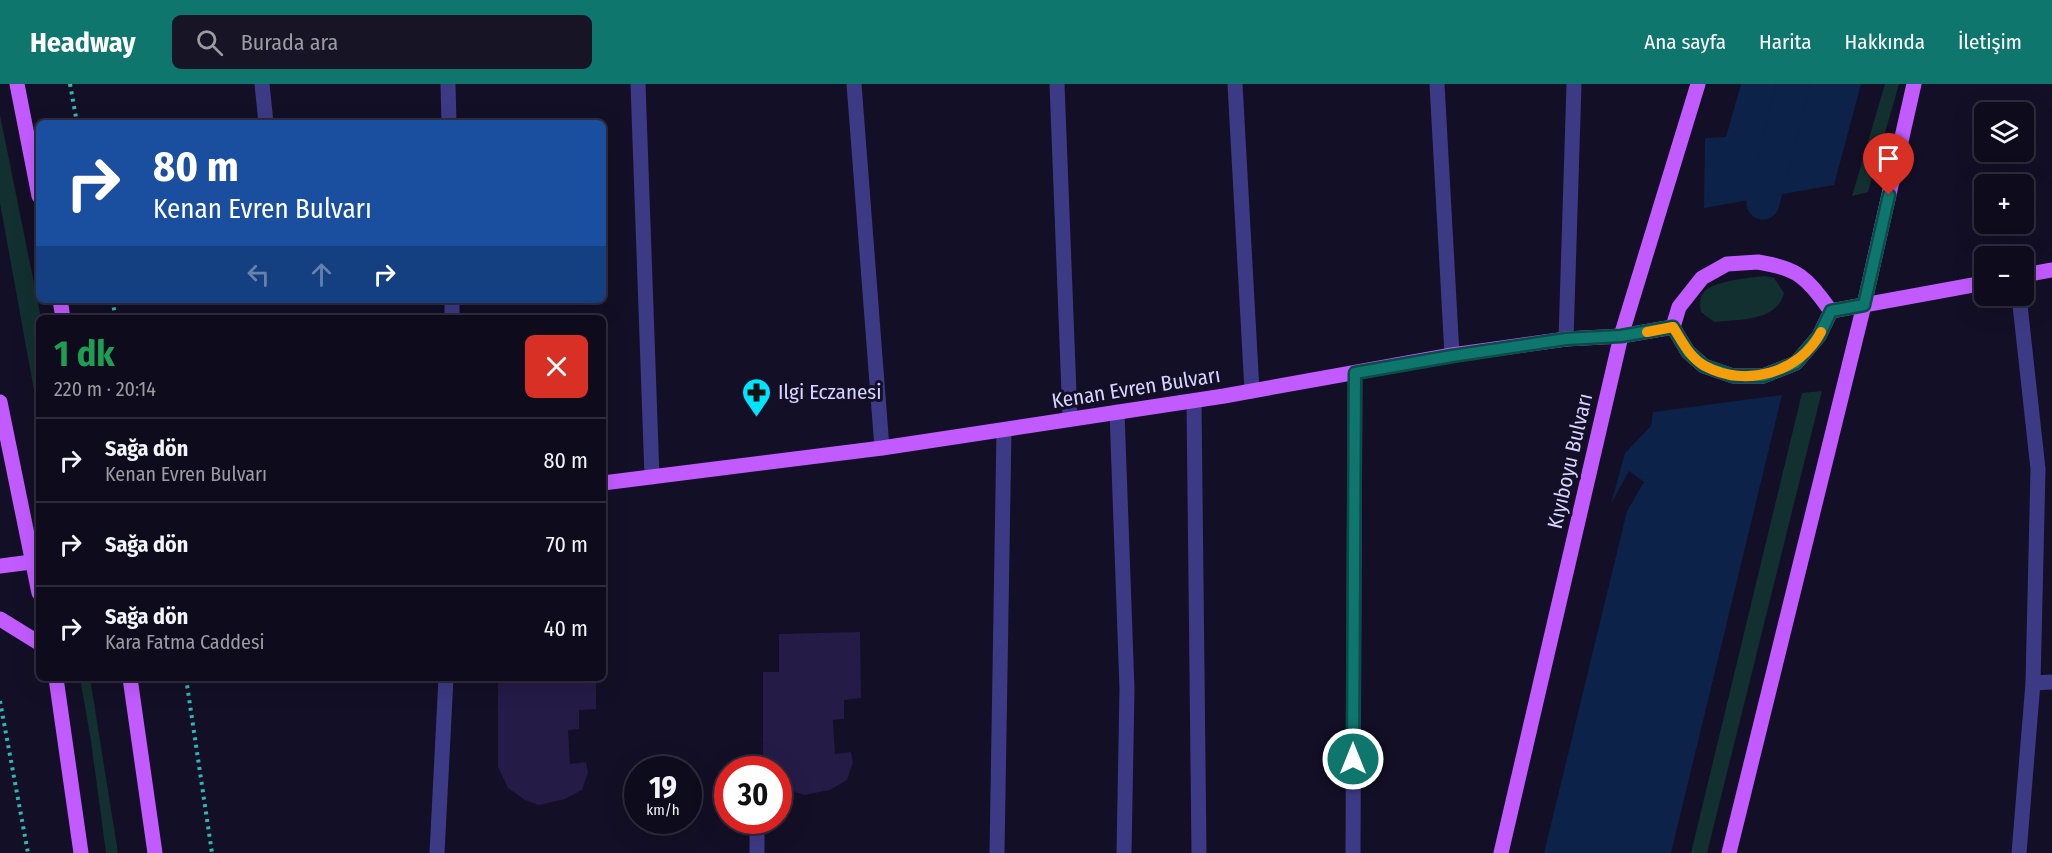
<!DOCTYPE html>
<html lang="tr">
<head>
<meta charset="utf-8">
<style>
	body { margin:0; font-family:"Fira Sans Condensed",sans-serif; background:#171425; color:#f1f3f6; height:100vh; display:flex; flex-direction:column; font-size:22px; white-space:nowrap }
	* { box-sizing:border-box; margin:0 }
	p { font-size:20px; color:#9b9ba3 }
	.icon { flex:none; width:33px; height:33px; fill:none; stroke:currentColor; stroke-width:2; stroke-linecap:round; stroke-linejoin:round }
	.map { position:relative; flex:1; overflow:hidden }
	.details { position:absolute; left:36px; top:231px; width:570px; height:366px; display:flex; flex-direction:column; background:#0e0b1c; border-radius:9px; box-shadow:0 6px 24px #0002,0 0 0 2px #2e2b3b }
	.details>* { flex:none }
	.top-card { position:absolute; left:36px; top:36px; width:570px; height:183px; border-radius:9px; box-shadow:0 6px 24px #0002,0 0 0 2px #2e2b3b; background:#1a4fa0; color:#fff; overflow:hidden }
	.controls { position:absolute; left:1974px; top:18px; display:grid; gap:12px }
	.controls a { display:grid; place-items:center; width:60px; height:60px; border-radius:9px; background:#0e0b1c; box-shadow:0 6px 24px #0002,0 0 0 2px #2e2b3b; font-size:30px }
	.speed { position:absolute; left:624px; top:672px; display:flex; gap:12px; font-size:30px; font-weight:700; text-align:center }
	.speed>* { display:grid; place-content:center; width:78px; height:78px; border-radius:50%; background:#0e0b1c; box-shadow:0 6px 24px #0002,0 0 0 2px #2e2b3b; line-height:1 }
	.speed small { font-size:15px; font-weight:400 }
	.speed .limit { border:9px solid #d22; background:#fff; color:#111 }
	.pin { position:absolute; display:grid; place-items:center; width:51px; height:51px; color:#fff; margin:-62px -26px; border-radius:50% 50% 50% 0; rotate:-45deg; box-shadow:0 0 6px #0007 }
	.pin .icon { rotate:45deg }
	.me { position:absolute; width:66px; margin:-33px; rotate:0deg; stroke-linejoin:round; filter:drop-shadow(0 0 4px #0008) }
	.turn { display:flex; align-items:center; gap:21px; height:126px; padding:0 18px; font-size:27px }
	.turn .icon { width:78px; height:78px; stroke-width:2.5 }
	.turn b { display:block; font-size:42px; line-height:51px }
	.lanes { display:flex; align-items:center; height:57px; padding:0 18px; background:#0003; justify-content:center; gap:30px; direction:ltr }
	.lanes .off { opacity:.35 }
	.round { display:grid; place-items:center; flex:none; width:63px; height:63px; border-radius:9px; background:#171425 }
	.head { display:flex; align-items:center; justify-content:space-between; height:102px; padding:0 18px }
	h1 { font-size:36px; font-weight:700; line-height:45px; color:#1e9e55 }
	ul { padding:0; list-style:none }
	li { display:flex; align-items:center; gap:18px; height:84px; padding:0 18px; border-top:2px solid #2e2b3b }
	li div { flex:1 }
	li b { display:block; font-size:22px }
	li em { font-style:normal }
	header { display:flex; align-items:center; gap:36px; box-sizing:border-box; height:84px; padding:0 30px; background:#0f766e; color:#fff }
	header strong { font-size:28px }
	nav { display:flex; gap:33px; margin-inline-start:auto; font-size:21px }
	.search { width:420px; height:54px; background:#171425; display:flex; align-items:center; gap:15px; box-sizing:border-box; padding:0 21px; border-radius:9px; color:#9b9ba3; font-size:22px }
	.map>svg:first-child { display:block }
	.green { fill:#12302f }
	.water { fill:#0c2248 }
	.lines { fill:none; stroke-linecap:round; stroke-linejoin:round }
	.canal { stroke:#0c2248; stroke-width:33 }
	.building { fill:#241b47 }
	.path { stroke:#2fb8b0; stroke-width:4; stroke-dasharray:3 4.5; stroke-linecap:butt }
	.minor { stroke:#3d3a85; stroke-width:15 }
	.major { stroke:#c25bff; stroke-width:15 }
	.route-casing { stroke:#0a4d48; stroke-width:15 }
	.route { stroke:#0f766e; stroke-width:10 }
	.slow { stroke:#f59e0b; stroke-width:10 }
	.labels { text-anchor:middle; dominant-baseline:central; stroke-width:6; stroke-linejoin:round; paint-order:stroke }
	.street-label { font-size:21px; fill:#d9d4ff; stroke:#130f26 }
	.poi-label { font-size:21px; fill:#d9d4ff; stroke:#130f26; text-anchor:start }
</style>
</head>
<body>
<header>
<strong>Headway</strong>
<div class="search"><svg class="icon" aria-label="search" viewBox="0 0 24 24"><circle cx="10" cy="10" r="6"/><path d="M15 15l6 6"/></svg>Burada ara</div>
<nav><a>Ana sayfa</a><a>Harita</a><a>Hakkında</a><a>İletişim</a></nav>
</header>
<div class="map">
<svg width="2052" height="769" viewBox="0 0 2052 769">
	<rect width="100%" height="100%" fill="#130f26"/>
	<g class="green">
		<polygon points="1885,0 1899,0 1868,108 1852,112"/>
		<polygon points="0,31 41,234 39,234 39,334 0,119"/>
		<path d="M1764,192L1774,194L1784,209C1777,238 1738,235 1714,238L1701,228C1700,222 1699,214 1703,209C1711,197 1749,194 1764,192Z"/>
		<polygon points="1822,307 1707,769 1691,769 1802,309"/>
		<polygon points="80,594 90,594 118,769 106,769 91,657"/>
	</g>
	<g class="water">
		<polygon points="1741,0 1861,0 1834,101 1704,124 1705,54 1726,53"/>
		<polygon points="1782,311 1671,769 1544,769 1627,427 1644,398 1629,387 1611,420 1625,369 1651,342 1653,328"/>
	</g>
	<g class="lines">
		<polyline class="canal" points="1763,119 1793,0"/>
	</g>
	<g class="building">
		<polygon points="860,548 861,614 844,616 844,635 833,636 835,670 851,668 853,678 847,696 830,706 804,711 790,706 778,698 778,686 769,686 763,673 763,588 779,588 779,550"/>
		<polygon points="514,594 596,594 596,625 579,626 579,645 568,646 570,680 586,678 588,689 582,706 565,715 539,721 525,716 508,704 498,683 498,598 514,598"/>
	</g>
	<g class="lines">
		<g class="path">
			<polyline points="70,0 77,39"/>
			<polyline points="112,216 116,234"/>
			<polyline points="186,594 212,769"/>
			<polyline points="0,617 28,769"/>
		</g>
		<g class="minor">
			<polyline points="262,0 266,39"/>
			<polyline points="448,0 449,39"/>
			<polyline points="638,0 652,393"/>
			<polyline points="854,0 882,364"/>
			<polyline points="1057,0 1070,335"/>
			<polyline points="1235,0 1252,307"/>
			<polyline points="1437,0 1452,271"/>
			<polyline points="2019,212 2038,385 2033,599 2019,769"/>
			<polyline points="452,216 452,234"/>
			<polyline points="1566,255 1574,0"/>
			<polyline points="1194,317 1199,769"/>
			<polyline points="1117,328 1127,605 1124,769"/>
			<polyline points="2033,599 2052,598"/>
			<polyline points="437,769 446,594"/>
			<polyline points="757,769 757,752"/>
			<polyline points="997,769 1004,346"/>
			<polyline points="1353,769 1355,289"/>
		</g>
		<g class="major">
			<polyline points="17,0 39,112"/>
			<path d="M1758,178C1801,185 1806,194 1831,227L1819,252L1796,279L1763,292H1733L1704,282L1688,268L1673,243L1679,223L1702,194L1727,180Z"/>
			<polyline points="2024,191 2052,186"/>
			<polyline points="60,216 63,234"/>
			<polyline points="1831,227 1984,199"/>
			<polyline points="0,318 39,509"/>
			<polyline points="603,399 882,364 1224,312 1452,271 1566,255 1621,252 1673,243"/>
			<polyline points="0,482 39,477"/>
			<polyline points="0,535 39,559"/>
			<polyline points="56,594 81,769"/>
			<polyline points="130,594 155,769"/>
			<polyline points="1501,769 1621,252 1698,0"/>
			<polyline points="1729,769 1864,221 1914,0"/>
		</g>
	</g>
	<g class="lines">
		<defs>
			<polyline id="route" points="1353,675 1355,289 1452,272 1566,255 1621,252 1673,243 1688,268 1704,282 1733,292 1763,292 1796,279 1819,252 1831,227 1864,221 1889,111"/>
		</defs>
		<use href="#route" class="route-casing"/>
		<use href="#route" class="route"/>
		<path class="slow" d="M1647,248L1673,243C1682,257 1690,274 1705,282C1745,304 1800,289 1821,248"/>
	</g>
	<defs>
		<symbol id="pharmacy-pin" viewBox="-11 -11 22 30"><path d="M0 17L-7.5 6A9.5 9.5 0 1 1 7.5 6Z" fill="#00e5ff" stroke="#130f26"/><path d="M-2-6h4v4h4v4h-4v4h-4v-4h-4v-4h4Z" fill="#111"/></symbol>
	</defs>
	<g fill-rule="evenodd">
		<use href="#pharmacy-pin" x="740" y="292" width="33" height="45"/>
	</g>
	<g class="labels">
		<g class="street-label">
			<text transform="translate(1136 304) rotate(-9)">Kenan Evren Bulvarı</text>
			<text transform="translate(1570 377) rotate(-77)">Kıyıboyu Bulvarı</text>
		</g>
		<g class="poi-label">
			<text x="778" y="308">Ilgi Eczanesi</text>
		</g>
	</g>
</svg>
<div class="controls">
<a><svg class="icon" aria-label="layers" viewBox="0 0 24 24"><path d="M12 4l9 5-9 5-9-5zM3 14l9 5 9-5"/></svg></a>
<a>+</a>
<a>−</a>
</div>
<div class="speed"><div>19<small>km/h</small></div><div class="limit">30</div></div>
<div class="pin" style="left:1889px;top:111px;background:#d93025"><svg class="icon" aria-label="arrive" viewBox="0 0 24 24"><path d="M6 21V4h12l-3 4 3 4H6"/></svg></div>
<svg class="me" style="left:1353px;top:675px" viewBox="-20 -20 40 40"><circle r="17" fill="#0f766e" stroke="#fff" stroke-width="3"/><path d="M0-11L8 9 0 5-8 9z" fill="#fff"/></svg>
<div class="top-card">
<div class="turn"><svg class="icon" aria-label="right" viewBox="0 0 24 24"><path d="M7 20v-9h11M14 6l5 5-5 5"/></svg><div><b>80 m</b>Kenan Evren Bulvarı</div></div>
<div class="lanes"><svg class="icon off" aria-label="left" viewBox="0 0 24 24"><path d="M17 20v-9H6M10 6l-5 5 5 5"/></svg><svg class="icon off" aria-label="ahead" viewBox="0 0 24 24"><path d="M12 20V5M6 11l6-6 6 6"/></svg><svg class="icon" aria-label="right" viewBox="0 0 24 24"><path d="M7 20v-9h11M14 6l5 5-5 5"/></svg></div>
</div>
<section class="details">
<div class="head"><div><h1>1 dk</h1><p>220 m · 20:14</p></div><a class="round" style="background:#d93025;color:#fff"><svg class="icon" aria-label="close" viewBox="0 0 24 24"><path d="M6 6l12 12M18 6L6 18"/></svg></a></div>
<ul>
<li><svg class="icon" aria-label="right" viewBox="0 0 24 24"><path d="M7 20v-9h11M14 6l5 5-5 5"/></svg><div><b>Sağa dön</b><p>Kenan Evren Bulvarı</p></div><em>80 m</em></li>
<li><svg class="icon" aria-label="right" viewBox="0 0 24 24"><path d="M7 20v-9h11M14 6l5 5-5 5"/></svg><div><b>Sağa dön</b></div><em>70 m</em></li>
<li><svg class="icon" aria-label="right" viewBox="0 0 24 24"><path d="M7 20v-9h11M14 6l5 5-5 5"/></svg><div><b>Sağa dön</b><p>Kara Fatma Caddesi</p></div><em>40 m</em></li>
</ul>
</section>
</div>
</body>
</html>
